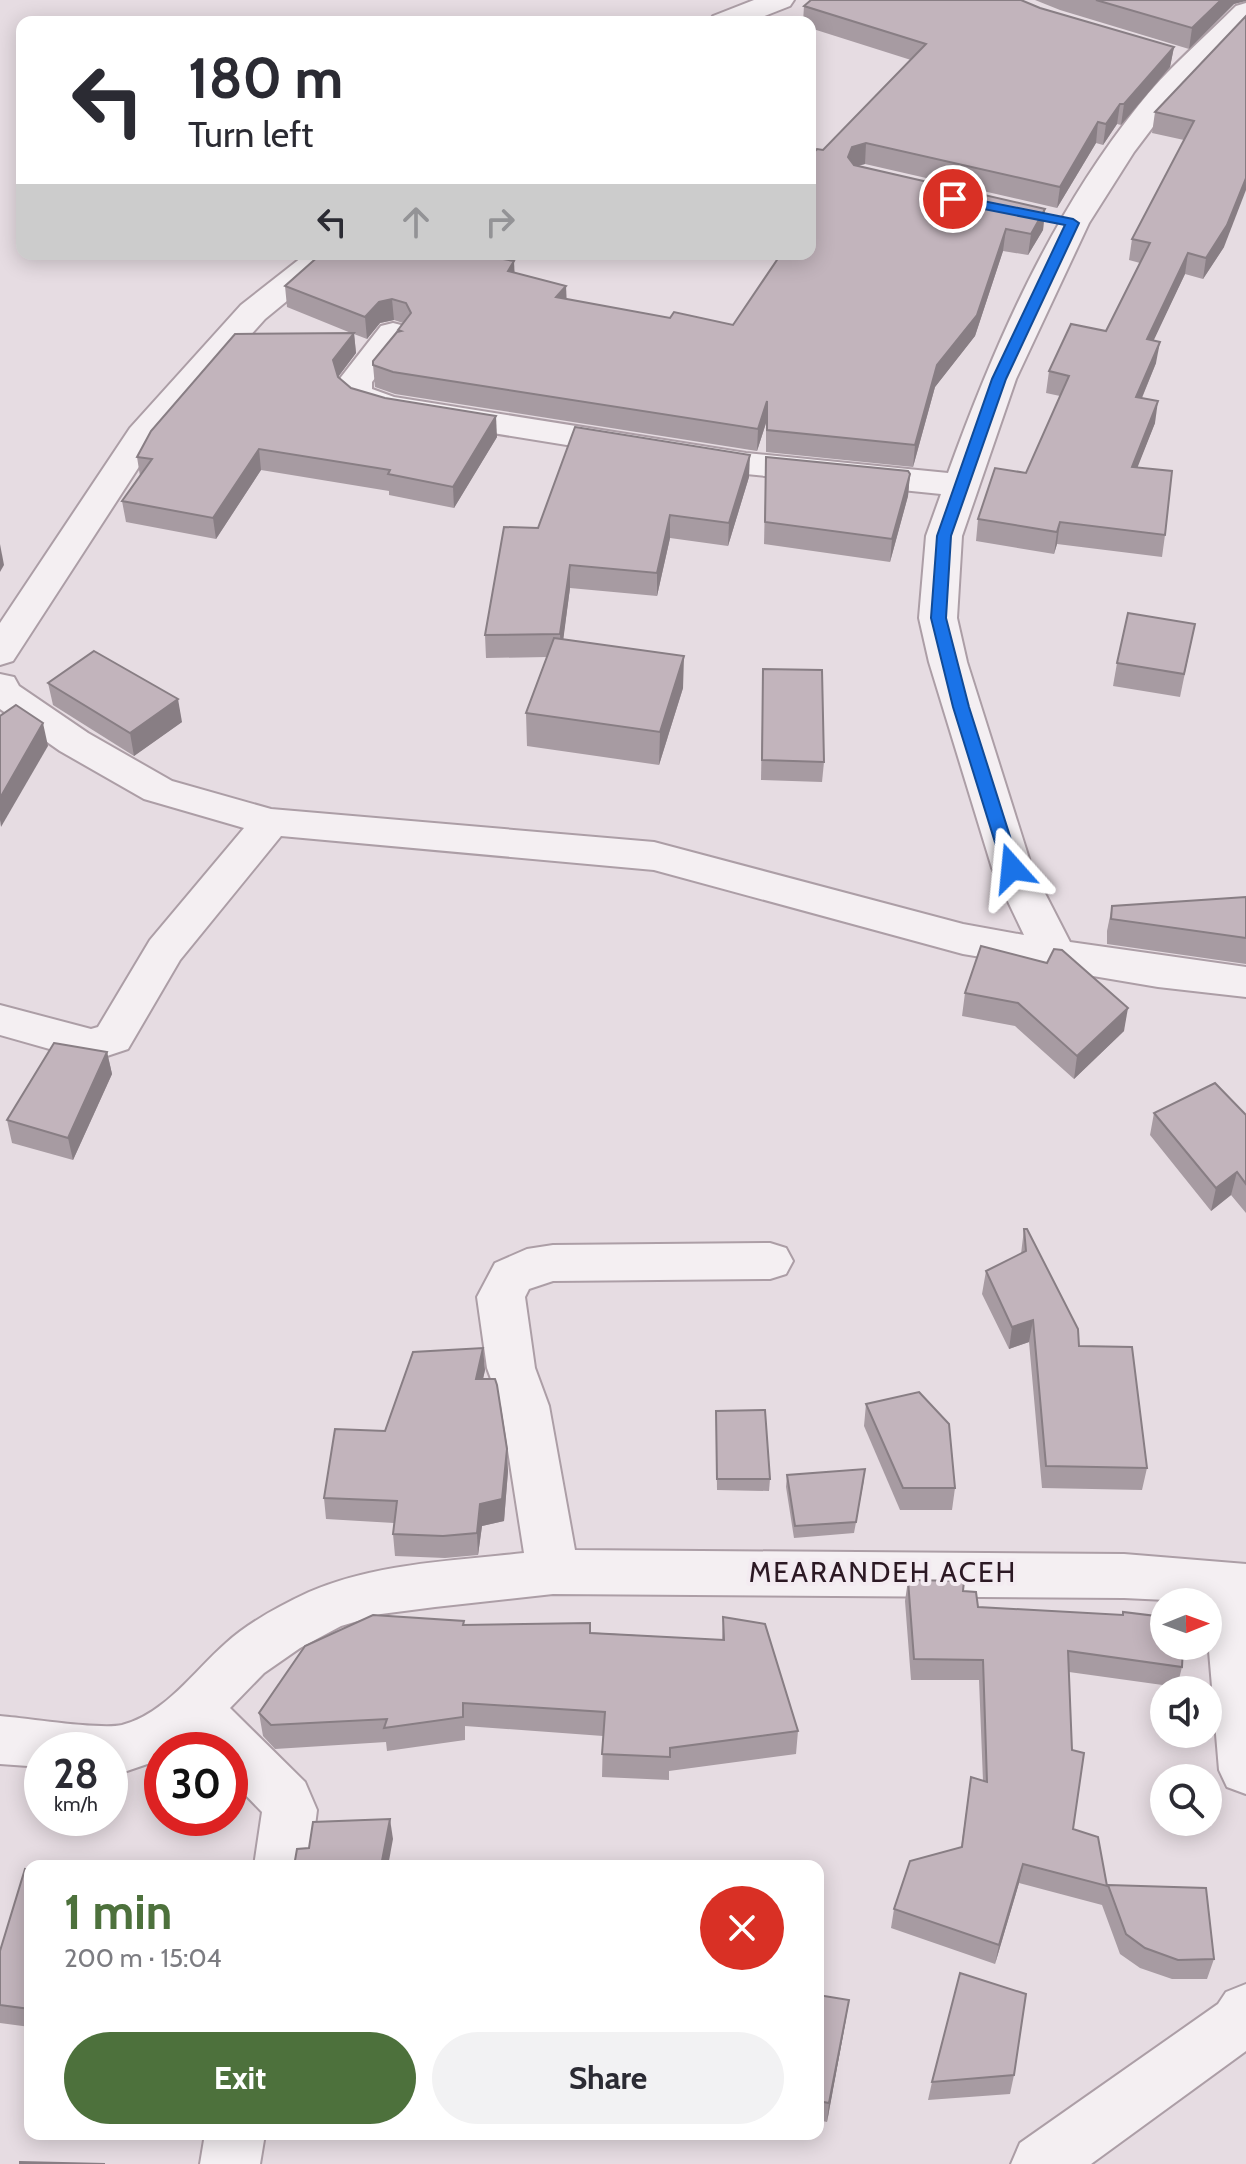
<!DOCTYPE html>
<html lang="en">
<head>
<meta charset="utf-8">
<style>
	body { margin:0; font-family:Cabin,sans-serif; background:#f2f2f3; color:#2b2b33; height:100vh; display:flex; flex-direction:column; font-size:30px; white-space:nowrap }
	* { box-sizing:border-box; margin:0 }
	p { font-size:26px; color:#7c7c81 }
	.icon { flex:none; width:44px; height:44px; fill:none; stroke:currentColor; stroke-width:2; stroke-linecap:round; stroke-linejoin:round }
	.map { position:relative; flex:1; overflow:hidden }
	.drawer { position:absolute; left:24px; top:1860px; width:800px; height:280px; display:flex; flex-direction:column; background:#fff; border-radius:16px; box-shadow:0 4px 20px #0003 }
	.drawer>* { flex:none }
	.banner { position:absolute; left:16px; top:16px; width:800px; height:244px; border-radius:16px; box-shadow:0 4px 20px #0003; background:#fff; color:#2b2b33; overflow:hidden }
	.needle { width:52px; rotate:89deg }
	.tools { position:absolute; left:1150px; top:1588px; display:grid; gap:16px }
	.tools a { display:grid; place-items:center; width:72px; height:72px; border-radius:50%; background:#fff; box-shadow:0 4px 20px #0003; font-size:40px }
	.speed { position:absolute; left:24px; top:1732px; display:flex; gap:16px; font-size:40px; font-weight:700; text-align:center }
	.speed>* { display:grid; place-content:center; width:104px; height:104px; border-radius:50%; background:#fff; box-shadow:0 4px 20px #0003; line-height:1 }
	.speed small { font-size:20px; font-weight:400 }
	.speed .limit { border:12px solid #d22; background:#fff; color:#111 }
	.pin { position:absolute; display:grid; place-items:center; width:68px; height:68px; color:#fff; margin:-34px; border:4px solid #fff; border-radius:50%; box-shadow:0 2px 8px #0007 }
	.me { position:absolute; width:88px; margin:-44px; rotate:342deg; stroke-linejoin:round; filter:drop-shadow(0 0 6px #0008) }
	.turn { display:flex; align-items:center; gap:28px; height:168px; padding:0 40px; font-size:36px }
	.turn .icon { width:104px; height:104px; stroke-width:2.5 }
	.turn b { display:block; font-size:56px; line-height:68px }
	.lanes { display:flex; align-items:center; height:76px; padding:0 40px; background:#0003; justify-content:center; gap:40px; direction:ltr }
	.lanes .off { opacity:.35 }
	.round { display:grid; place-items:center; flex:none; width:84px; height:84px; border-radius:42px; background:#f2f2f3 }
	.head { display:flex; align-items:center; justify-content:space-between; height:136px; padding:0 40px }
	h1 { font-size:48px; font-weight:700; line-height:60px; color:#4d713c }
	.button { display:flex; gap:16px; margin-top:auto; padding:16px 40px }
	.button a { flex:1; height:92px; border-radius:48px; background:#4d713c; color:#fff; font-size:32px; font-weight:700; line-height:92px; text-align:center }
	.button a+a { background:#f2f2f3; color:#2b2b33 }
	.map>svg:first-child { display:block }
	.lines { fill:none; stroke-linecap:round; stroke-linejoin:round }
	.minor-casing { stroke:#ac9ea6; stroke-width:4 }
	.minor { fill:#f4eff2; fill-rule:evenodd }
	.wall { fill:#a79ba2 }
	.shaded-wall { fill:#887e84 }
	.building { fill:#c2b4bc; stroke:#887e84; stroke-width:2 }
	.route { fill:#1a73e8; stroke:#114b97; stroke-width:2 }
	.labels { text-anchor:middle; dominant-baseline:central; stroke-width:8; stroke-linejoin:round; paint-order:stroke }
	.quarter-label { font-size:28px; letter-spacing:2px; fill:#2c1924; stroke:#f3ebf1 }
</style>
</head>
<body>
<div class="map">
<svg width="1246" height="2164" viewBox="0 0 1246 2164">
	<rect width="100%" height="100%" fill="#e6dce2"/>
	<g class="lines">
		<defs>
			<g id="minor">
				<polygon points="754,0 794,0 790,6 749,22 709,22 713,16"/>
				<path d="M1246,3V28L1162,115L1134,152L1089,223L1016,379L962,536L957,618L967,662L1032,868L1070,942L1246,967V997L1158,987L963,954L654,870L281,836L180,960L128,1049L92,1061L0,1035V1005L91,1029L98,1027L150,940L244,828L144,799L60,751L0,709V674L14,677L19,686L88,733L172,781L271,809L654,842L963,924L1024,935L992,868L929,662L919,618L926,536L941,494L746,474L387,416C366,411 338,407 338,381L381,326L393,323L405,326L410,333L372,382V389L394,397L746,453L948,473C995,343 1051,215 1138,106C1166,70 1203,39 1236,6Z"/>
				<polygon points="306,254 344,254 265,319 155,442 13,661 0,665 0,623 130,428 241,305"/>
				<path d="M770,1243L786,1248L793,1261L786,1274L770,1279L553,1281L529,1289L525,1297L535,1368L549,1406L575,1550L1124,1554L1246,1564V1794L1227,1787L1219,1770L1208,1639V1602L1124,1598L553,1594L435,1607L381,1614L341,1626L300,1648L264,1673L230,1708L305,1782L317,1810L310,1866H254L262,1812L230,1779V1750H201L193,1741L182,1750H162V1759L118,1774L110,1773V1750H42V1767L0,1764V1716C26,1718 100,1730 122,1725C165,1714 194,1671 226,1643C249,1622 281,1605 309,1592C376,1563 453,1561 524,1553L501,1406L487,1368L477,1297L495,1263L527,1249L553,1245Z"/>
				<polygon points="1246,1984 1246,2051 1091,2164 1011,2164 1020,2143 1218,2004 1226,1992"/>
				<polygon points="205,2134 265,2134 260,2164 200,2164"/>
			</g>
		</defs>
		<use href="#minor" class="minor-casing"/>
		<use href="#minor" class="minor"/>
	</g>
	<g class="wall">
		<polygon points="1035,0 1246,0 1234,4 1189,49 1060,10"/>
		<polygon points="804,6 1040,8 1174,47 1170,67 1121,125 1117,124 1103,145 1096,143 1057,208 865,164 857,166 1045,209 1043,230 1028,255 1003,251 975,336 935,387 913,467 766,452 766,423 757,451 395,394 375,387 373,365 403,323 394,320 380,323 367,339 354,334 356,353 338,377 351,388 497,437 454,508 389,495 389,491 261,470 216,539 126,522 122,501 140,476 137,457 351,333 287,307 285,286 515,273 567,299 670,318 733,325 810,254 810,156 823,150 911,60 810,28 810,22 803,22"/>
		<polygon points="1246,16 1224,247 1203,279 1185,274 1153,340 1156,363 1142,398 1155,423 1137,467 1165,535 1162,557 1057,544 1054,554 976,541 978,519 1026,473 1060,396 1046,393 1049,371 1106,331 1140,263 1129,260 1132,239 1184,140 1152,133 1155,112"/>
		<polygon points="766,457 910,474 908,496 890,562 764,544"/>
		<polygon points="749,477 728,546 670,538 657,596 570,588 563,639 683,688 659,765 527,746 526,713 547,657 486,658 485,635 538,528"/>
		<polygon points="1195,624 1180,697 1113,686 1117,663"/>
		<polygon points="763,669 824,762 822,782 761,780"/>
		<polygon points="48,683 182,722 134,756 53,705"/>
		<polygon points="1246,897 1246,964 1107,944 1107,931 1112,906"/>
		<polygon points="981,946 1124,1031 1074,1079 1015,1026 962,1016 965,993"/>
		<polygon points="107,1052 112,1074 73,1160 12,1143 7,1120"/>
		<polygon points="1154,1113 1246,1115 1246,1213 1231,1195 1211,1211 1150,1135"/>
		<polygon points="1024,1229 1079,1346 1147,1468 1142,1490 1042,1488 1029,1342 1009,1349 982,1294 986,1271 1021,1254"/>
		<polygon points="485,1370 483,1379 508,1471 504,1521 482,1526 478,1555 445,1558 395,1556 393,1534 394,1523 326,1519 324,1498 385,1431"/>
		<polygon points="866,1404 955,1488 952,1510 900,1510 864,1426"/>
		<polygon points="716,1411 770,1479 769,1491 717,1490"/>
		<polygon points="787,1475 864,1480 854,1533 794,1538 786,1487"/>
		<polygon points="908,1580 963,1591 978,1607 1182,1667 1177,1687 1069,1672 1073,1829 1107,1886 1214,1959 1207,1979 1172,1979 1140,1968 1120,1954 1102,1905 1019,1883 995,1964 891,1928 894,1909 961,1848 971,1777 983,1781 979,1680 911,1680 905,1601"/>
		<polygon points="723,1617 798,1731 796,1754 669,1771 669,1780 602,1777 603,1736 465,1726 465,1740 387,1751 386,1742 275,1749 263,1736 259,1713 464,1625 722,1640"/>
		<polygon points="30,1870 30,2027 0,2023 0,1951"/>
		<polygon points="818,1995 846,2019 827,2122 818,2120"/>
		<polygon points="1014,2075 1010,2094 928,2100 932,2082"/>
	</g>
	<g class="shaded-wall">
		<polygon points="1221,0 1246,0 1246,1 1234,4 1189,49 1192,28"/>
		<polygon points="1174,47 1170,67 1121,125 1124,104"/>
		<polygon points="1120,104 1117,124 1103,145 1106,124"/>
		<polygon points="1098,122 1096,143 1057,208 1060,187"/>
		<polygon points="866,143 865,164 850,168 848,157 852,147"/>
		<polygon points="1246,178 1246,190 1224,247 1203,279 1206,258"/>
		<polygon points="1045,209 1043,230 1028,255 1031,234"/>
		<polygon points="1006,229 1003,251 975,336 935,387 913,467 915,445 937,365"/>
		<polygon points="1188,253 1185,274 1144,361 1147,339"/>
		<polygon points="514,261 515,282 508,271"/>
		<polygon points="566,286 567,307 556,297"/>
		<polygon points="392,299 394,320 380,323 367,339 365,317 379,302"/>
		<polygon points="354,333 356,353 335,381 333,360"/>
		<polygon points="1160,342 1156,363 1133,419 1136,397"/>
		<polygon points="767,401 766,423 757,451 758,429"/>
		<polygon points="1158,401 1155,423 1129,489 1132,467"/>
		<polygon points="496,416 497,437 454,508 453,487"/>
		<polygon points="259,449 261,470 216,539 213,518"/>
		<polygon points="750,455 749,477 728,546 729,523"/>
		<polygon points="910,474 908,496 890,562 892,539"/>
		<polygon points="670,515 670,538 657,596 657,573"/>
		<polygon points="1060,522 1057,544 1054,554 1057,532"/>
		<polygon points="0,544 4,565 0,572"/>
		<polygon points="570,565 570,588 561,657 560,634"/>
		<polygon points="684,656 683,688 659,765 660,732"/>
		<polygon points="178,699 182,722 134,756 130,733"/>
		<polygon points="43,723 48,746 1,827 0,820 0,798"/>
		<polygon points="1128,1008 1124,1031 1074,1079 1077,1056"/>
		<polygon points="107,1052 112,1074 73,1160 68,1138"/>
		<polygon points="1237,1172 1231,1195 1211,1211 1216,1188"/>
		<polygon points="1033,1320 1029,1342 1009,1349 1012,1327"/>
		<polygon points="483,1348 485,1370 478,1401 476,1379"/>
		<polygon points="507,1449 508,1471 504,1521 482,1526 478,1555 477,1533 480,1504"/>
		<polygon points="390,1819 393,1839 388,1866 381,1866"/>
		<polygon points="1023,1864 1019,1883 995,1964 999,1945"/>
		<polygon points="849,2000 846,2019 827,2122 829,2103"/>
	</g>
	<g class="building">
		<polygon points="811,0 1021,0 1040,8 1174,47 1124,104 1120,104 1106,124 1098,122 1060,187 866,143 852,147 848,157 854,165 1045,209 1031,234 1006,229 977,315 937,365 915,445 767,430 767,401 758,429 393,372 373,365 373,361 397,332 401,331 398,330 411,313 406,303 392,299 379,302 365,317 285,286 321,254 475,254 514,261 508,271 566,286 556,297 670,318 674,312 733,325 781,254 810,254 810,194 814,188 810,187 810,156 817,149 823,150 926,44 804,6"/>
		<polygon points="1096,0 1221,0 1192,28"/>
		<polygon points="1246,16 1246,178 1227,225 1206,258 1188,253 1147,339 1160,342 1136,397 1158,401 1132,467 1172,471 1165,535 1060,522 1057,532 978,519 995,468 1026,473 1069,376 1049,371 1071,324 1106,331 1150,243 1132,239 1194,121 1155,112"/>
		<polygon points="354,333 333,360 338,377 351,388 385,398 496,416 453,487 388,474 390,470 259,449 213,518 122,501 152,459 137,457 151,431 235,334"/>
		<polygon points="575,427 750,455 729,523 670,515 657,573 570,565 560,634 485,635 504,527 538,528"/>
		<polygon points="766,457 908,471 910,474 892,539 765,522"/>
		<polygon points="1128,613 1195,624 1184,674 1117,663"/>
		<polygon points="554,638 684,656 660,732 526,713"/>
		<polygon points="94,651 178,699 130,733 48,683"/>
		<polygon points="763,669 822,670 824,762 762,760"/>
		<polygon points="16,705 43,723 0,798 0,716"/>
		<polygon points="1246,897 1246,938 1111,919 1112,906"/>
		<polygon points="981,946 1047,963 1054,949 1062,950 1128,1008 1077,1056 1018,1003 965,993"/>
		<polygon points="54,1043 107,1052 68,1138 7,1120"/>
		<polygon points="1215,1083 1246,1115 1246,1184 1237,1172 1216,1188 1154,1113"/>
		<polygon points="1024,1229 1027,1229 1078,1329 1079,1346 1132,1347 1147,1468 1046,1466 1033,1320 1012,1327 986,1271 1026,1251"/>
		<polygon points="483,1348 476,1379 495,1379 497,1385 507,1449 502,1499 480,1504 477,1533 443,1536 393,1534 397,1501 324,1498 335,1429 385,1431 413,1352"/>
		<polygon points="919,1392 949,1424 955,1488 903,1488 866,1404"/>
		<polygon points="765,1410 770,1479 717,1479 716,1411"/>
		<polygon points="865,1469 856,1522 795,1526 787,1475"/>
		<polygon points="908,1580 964,1581 963,1591 976,1592 978,1607 1123,1615 1123,1612 1164,1617 1164,1646 1183,1646 1182,1667 1068,1651 1072,1750 1084,1753 1073,1829 1098,1837 1107,1886 1023,1864 999,1945 894,1909 910,1861 962,1847 971,1777 987,1782 983,1660 914,1659"/>
		<polygon points="373,1615 464,1621 463,1625 590,1623 590,1633 724,1640 723,1617 765,1624 798,1731 670,1748 670,1757 602,1754 605,1712 463,1703 463,1717 384,1728 387,1719 271,1725 259,1713 305,1646"/>
		<polygon points="390,1819 381,1866 294,1866 297,1849 309,1848 313,1822"/>
		<polygon points="25,1869 30,1870 30,2009 0,2005 0,1951"/>
		<polygon points="1108,1885 1206,1888 1214,1959 1178,1960 1145,1948 1126,1934"/>
		<polygon points="960,1973 1026,1994 1014,2075 932,2082"/>
		<polygon points="818,1995 849,2000 829,2103 818,2101"/>
		<polygon points="20,2162 105,2164 20,2164"/>
	</g>
	<polygon class="route" points="953,195 1073,219 1079,223 1006,379 951,536 946,618 969,707 1020,868 1012,874 1003,868 953,707 931,618 937,536 992,379 1065,225 948,202 948,196"/>
	<g class="labels">
		<g class="quarter-label">
			<text x="883" y="1572">MEARANDEH ACEH</text>
		</g>
	</g>
</svg>
<div class="tools">
<a><svg class="needle" viewBox="-14 -14 28 28"><path d="M0-13l5 13h-10z" fill="#e53935"/><path d="M0 13l5-13h-10z" fill="#7c7c81"/></svg></a>
<a><svg class="icon" aria-label="sound" viewBox="0 0 24 24"><path d="M4 9h4l5-4v14l-5-4H4zM17 9q2 3 0 6"/></svg></a>
<a><svg class="icon" aria-label="search" viewBox="0 0 24 24"><circle cx="10" cy="10" r="6"/><path d="M15 15l6 6"/></svg></a>
</div>
<div class="speed"><div>28<small>km/h</small></div><div class="limit">30</div></div>
<div class="pin" style="left:953px;top:199px;background:#d93025"><svg class="icon" aria-label="arrive" viewBox="0 0 24 24"><path d="M6 21V4h12l-3 4 3 4H6"/></svg></div>
<svg class="me" style="left:1012px;top:868px" viewBox="-20 -20 40 40"><path d="M0-17L14 15 0 8-14 15z" fill="#1a73e8" stroke="#fff" stroke-width="4"/></svg>
<div class="banner">
<div class="turn"><svg class="icon" aria-label="left" viewBox="0 0 24 24"><path d="M17 20v-9H6M10 6l-5 5 5 5"/></svg><div><b>180 m</b>Turn left</div></div>
<div class="lanes"><svg class="icon" aria-label="left" viewBox="0 0 24 24"><path d="M17 20v-9H6M10 6l-5 5 5 5"/></svg><svg class="icon off" aria-label="ahead" viewBox="0 0 24 24"><path d="M12 20V5M6 11l6-6 6 6"/></svg><svg class="icon off" aria-label="right" viewBox="0 0 24 24"><path d="M7 20v-9h11M14 6l5 5-5 5"/></svg></div>
</div>
<section class="drawer">
<div class="head"><div><h1>1 min</h1><p>200 m · 15:04</p></div><a class="round" style="background:#d93025;color:#fff"><svg class="icon" aria-label="close" viewBox="0 0 24 24"><path d="M6 6l12 12M18 6L6 18"/></svg></a></div>
<div class="button"><a>Exit</a><a>Share</a></div>
</section>
</div>
</body>
</html>
